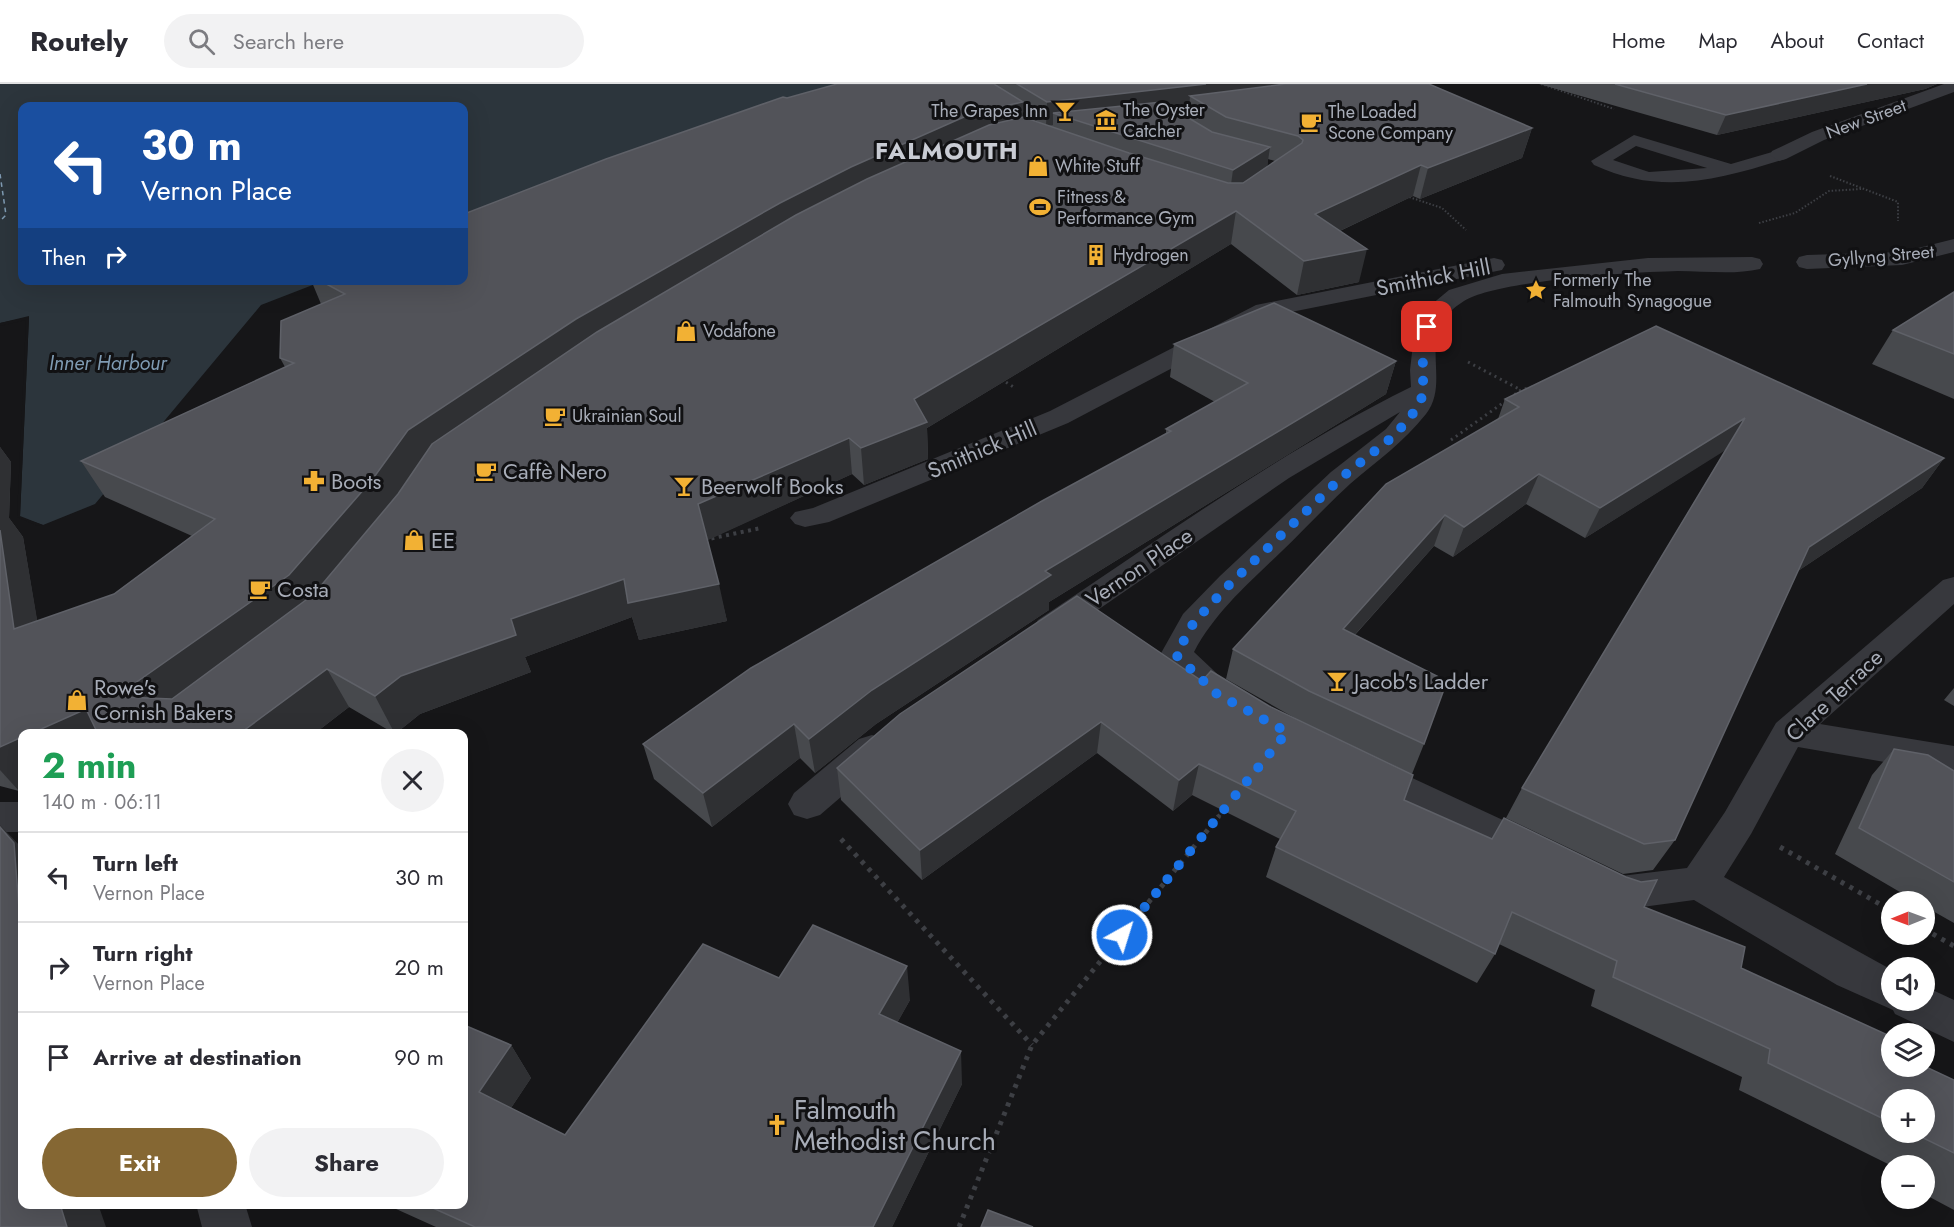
<!DOCTYPE html>
<html lang="en">
<head>
<meta charset="utf-8">
<style>
	body { margin:0; font-family:Jost,sans-serif; background:#f2f2f3; color:#2b2b33; height:100vh; display:flex; flex-direction:column; font-size:22px; white-space:nowrap }
	* { box-sizing:border-box; margin:0 }
	p { font-size:20px; color:#7c7c81 }
	.icon { flex:none; width:33px; height:33px; fill:none; stroke:currentColor; stroke-width:2; stroke-linecap:round; stroke-linejoin:round }
	.map { position:relative; flex:1; overflow:hidden }
	.details { position:absolute; left:18px; top:645px; width:450px; height:480px; display:flex; flex-direction:column; background:#fff; border-radius:12px; box-shadow:0 6px 24px #0002 }
	.details>* { flex:none }
	.hud { position:absolute; left:18px; top:18px; width:450px; height:183px; border-radius:12px; box-shadow:0 6px 24px #0002; background:#1a4fa0; color:#fff; overflow:hidden }
	.needle { width:39px; rotate:269deg }
	.tools { position:absolute; left:1881px; top:807px; display:grid; gap:12px }
	.tools a { display:grid; place-items:center; width:54px; height:54px; border-radius:50%; background:#fff; box-shadow:0 6px 24px #0002; font-size:30px }
	.pin { position:absolute; display:grid; place-items:center; width:51px; height:51px; color:#fff; margin:-26px; border-radius:12px; box-shadow:0 3px 9px #0006 }
	.me { position:absolute; width:66px; margin:-33px; rotate:39deg; stroke-linejoin:round; filter:drop-shadow(0 0 4px #0008) }
	.turn { display:flex; align-items:center; gap:21px; height:126px; padding:0 24px; font-size:27px }
	.turn .icon { width:78px; height:78px; stroke-width:2.5 }
	.turn b { display:block; font-size:42px; line-height:51px }
	.then { display:flex; align-items:center; height:57px; padding:0 24px; background:#0003; gap:12px; font-size:22px }
	.round { display:grid; place-items:center; flex:none; width:63px; height:63px; border-radius:32px; background:#f2f2f3 }
	.headline { display:flex; align-items:center; justify-content:space-between; height:102px; padding:0 24px }
	h1 { font-size:36px; font-weight:700; line-height:45px; color:#1e9e55 }
	.action { display:flex; gap:12px; margin-top:auto; padding:12px 24px }
	.action a { flex:1; height:69px; border-radius:36px; background:#856733; color:#fff; font-size:24px; font-weight:700; line-height:69px; text-align:center }
	.action a+a { background:#f2f2f3; color:#2b2b33 }
	ul { padding:0; list-style:none }
	li { display:flex; align-items:center; gap:18px; height:90px; padding:0 24px; border-top:2px solid #e1e1e2 }
	li div { flex:1 }
	li b { display:block; font-size:22px }
	li em { font-style:normal }
	header { display:flex; align-items:center; gap:36px; box-sizing:border-box; height:84px; padding:0 30px; background:#fff; border-bottom:2px solid #e1e1e2 }
	header strong { font-size:28px }
	nav { display:flex; gap:33px; margin-inline-start:auto; font-size:21px }
	.search { width:420px; height:54px; background:#f2f2f3; display:flex; align-items:center; gap:15px; box-sizing:border-box; padding:0 21px; border-radius:33px; color:#7c7c81; font-size:22px }
	.map>svg:first-child { display:block }
	.water { fill:#2c353c }
	.pier { fill:#161618 }
	.lines { fill:none; stroke-linecap:round; stroke-linejoin:round }
	.ferry { stroke:#7f9bb3; stroke-width:1.5; stroke-dasharray:4.5 4; stroke-linecap:butt }
	.path-far3 { stroke:#3d3f44; stroke-width:2; stroke-dasharray:1.5 2; stroke-linecap:butt }
	.path-far2 { stroke:#3d3f44; stroke-width:3; stroke-dasharray:2 4; stroke-linecap:butt }
	.path-far1 { stroke:#3d3f44; stroke-width:4; stroke-dasharray:3 4.5; stroke-linecap:butt }
	.path { stroke:#3d3f44; stroke-width:5; stroke-dasharray:4 6; stroke-linecap:butt }
	.service { fill:#37383d; fill-rule:evenodd }
	.minor { fill:#37383d; fill-rule:evenodd }
	.tertiary { fill:#37383d; fill-rule:evenodd }
	.wall { fill:#47494d; fill-rule:evenodd }
	.shaded-wall { fill:#2f3033 }
	.building { fill:#525359; stroke:#5f6168; stroke-width:1.5 }
	.route { stroke:#1a73e8; stroke-width:10; stroke-dasharray:0 18 }
	.labels { text-anchor:middle; dominant-baseline:central; stroke-width:6; stroke-linejoin:round; paint-order:stroke }
	.far-poi-label { font-size:18px; fill:#a8adb8; stroke:#111113; text-anchor:start }
	.far-street-label { font-size:18px; fill:#a8adb8; stroke:#111113 }
	.far-water-label { font-size:20px; font-style:italic; fill:#7f9bb3; stroke:#111113 }
	.street-label { font-size:22px; fill:#a8adb8; stroke:#111113 }
	.poi-label { font-size:22px; fill:#a8adb8; stroke:#111113; text-anchor:start }
	.far-district-label { font-size:24px; font-weight:bold; letter-spacing:1.5px; fill:#c9ccd4; stroke:#111113 }
	.near-poi-label { font-size:27px; fill:#a8adb8; stroke:#111113; text-anchor:start }
</style>
</head>
<body>
<header>
<strong>Routely</strong>
<div class="search"><svg class="icon" aria-label="search" viewBox="0 0 24 24"><circle cx="10" cy="10" r="6"/><path d="M15 15l6 6"/></svg>Search here</div>
<nav><a>Home</a><a>Map</a><a>About</a><a>Contact</a></nav>
</header>
<div class="map">
<svg width="1954" height="1143" viewBox="0 0 1954 1143">
	<rect width="100%" height="100%" fill="#161618"/>
	<polygon class="water" points="0,0 938,0 464,138 464,22 22,22 22,196 323,197 261,221 95,420 43,441 20,433 29,233 0,239"/>
	<polygon class="pier" points="29,232 20,432 43,441 38,442 17,433 26,236 0,242 0,239"/>
	<g class="lines">
		<polyline class="ferry" points="0,90 6,131 0,137"/>
		<g class="path-far3">
			<polyline points="1541,0 1614,25"/>
			<polyline points="1830,92 1898,118 1898,137"/>
			<polyline points="1406,112 1442,124 1466,146"/>
			<polyline points="1759,139 1795,129 1829,107 1861,105"/>
		</g>
		<g class="path-far2">
			<polyline points="1468,278 1521,306"/>
			<polyline points="1001,295 1015,304"/>
			<polyline points="1451,356 1521,306 1532,303"/>
		</g>
		<g class="path-far1">
			<polyline points="704,456 761,444"/>
			<polyline points="1218,733 1226,723"/>
		</g>
		<g class="path">
			<polyline points="841,755 1032,961"/>
			<polyline points="1780,763 1892,827"/>
			<polyline points="1924,845 1954,862"/>
			<polyline points="959,1143 1032,961 1219,732"/>
		</g>
		<path class="service" d="M1634,51L1731,80L1779,66L1788,71L1785,75C1718,96 1661,112 1594,81L1591,77ZM1636,62L1707,84L1649,88L1613,76Z"/>
		<g class="minor">
			<polygon points="1944,0 1954,0 1954,8 1824,56 1786,75 1779,77 1770,71 1772,67 1812,48"/>
			<polygon points="1954,155 1954,168 1902,181 1807,185 1799,183 1796,178 1799,173 1807,171 1902,168"/>
			<path d="M1752,173L1760,175L1763,180L1760,185C1735,191 1704,187 1678,187C1636,188 1497,196 1464,217C1412,249 1453,295 1426,330C1403,359 1378,376 1350,400C1327,421 1305,445 1282,467C1250,498 1215,528 1194,568L1229,601L1250,613L1255,622L1250,631L1238,635C1208,626 1175,598 1160,571L1183,530L1220,492L1331,388L1386,345L1400,328L1289,394L1060,552L1049,555L1038,552L1033,544L1038,536C1160,455 1279,368 1411,303L1410,286L1415,243L1425,226L1449,206L1502,190L1648,174Z"/>
			<polygon points="1494,174 1502,176 1505,181 1502,186 1271,232 1068,339 829,438 805,443 795,440 790,434 795,428 813,424 1050,327 1256,221"/>
			<polygon points="1954,493 1954,520 1820,640 1954,662 1954,690 1798,663 1751,750 1724,793 1892,886 1892,916 1924,916 1924,902 1954,916 1954,958 1895,930 1893,926 1837,901 1694,816 1620,826 1596,817 1590,805 1596,793 1610,788 1621,792 1687,784 1725,728 1776,639 1943,496"/>
			<polygon points="872,651 885,655 890,665 885,675 820,731 807,735 794,731 788,720 794,709 859,655"/>
			<polygon points="1367,673 1550,758 1555,769 1550,780 1536,785 1522,780 1354,697 1349,687 1354,677"/>
		</g>
		<g class="tertiary">
			<rect x="0" y="718" width="22" height="30"/>
			<polygon points="196,1120 245,1120 252,1143 202,1143"/>
		</g>
	</g>
	<g class="wall">
		<path d="M837,0H1429L1532,44L1522,74L1420,115L1413,112L1340,147L1359,198L1297,211L1231,160L927,344L928,375L864,401L852,390L707,456L727,537L639,556L632,533L525,573L531,588L420,630L395,650L349,623L314,650H22V706L19,707L0,702V363L11,378L9,434L23,453L37,537L114,510L192,452L105,413L81,377L285,283L280,274L321,220L311,196H464L787,14ZM1189,25L1188,33L1177,27ZM1023,28L1040,39L1022,33ZM1268,75L1275,77L1267,83Z"/>
		<polygon points="1539,0 1937,0 1925,5 1717,51"/>
		<polygon points="1954,208 1954,315 1872,280 1893,246"/>
		<polygon points="1174,260 1396,277 1386,310 1049,518 1049,526 876,640 815,689 800,674 712,743 654,695 643,660 1166,350 1166,345 1215,318 1170,293"/>
		<polygon points="1505,315 1944,374 1922,404 1798,487 1675,756 1653,786 1623,790 1506,734 1522,704 1726,365 1585,454 1526,420 1453,473 1434,462 1355,551 1424,660 1412,690 1300,637 1226,595 1233,565 1498,335"/>
		<path d="M1202,597L1404,716L1644,823L1741,884L1892,982L1954,996V1126L1924,1110V1082H1892L1739,1006L1742,993L1591,922L1595,906L1499,860L1495,870L1477,899L1266,793L1276,763L1280,755L1192,711L1173,727L1097,669L922,796L841,716L837,684ZM1892,1016L1924,1048H1892Z"/>
		<polygon points="1954,604 1954,622 1944,616"/>
		<polygon points="1894,665 1954,687 1954,839 1924,822 1924,818 1917,818 1835,770 1872,691"/>
		<polygon points="779,894 910,916 897,939 962,1000 892,1143 436,1143 385,1120 464,1120 511,961 531,994 511,1024 565,1051"/>
	</g>
	<g class="shaded-wall">
		<polygon points="1206,0 1368,0 1190,12 1189,25 1081,38 1053,29 1053,41 1046,42 1047,18"/>
		<polygon points="1867,0 1937,0 1925,5 1717,51 1726,31"/>
		<polygon points="1023,18 1022,47 309,528 159,639 124,613 131,602 408,346 576,235 780,119 851,83 973,29"/>
		<polygon points="1532,44 1522,74 1420,115 1428,84"/>
		<polygon points="1270,63 1266,91 1229,115 1233,86"/>
		<polygon points="1421,81 1413,112 1308,162 1315,130"/>
		<polygon points="1236,127 1231,160 927,344 928,375 864,401 861,364 914,315"/>
		<polygon points="1367,165 1359,198 1297,211 1304,177"/>
		<polygon points="1396,277 1386,310 1049,518 1049,526 876,640 815,689 809,655 872,606 1045,487"/>
		<polygon points="1745,334 1729,364 1585,454 1600,424"/>
		<polygon points="849,354 852,390 706,457 698,420"/>
		<polygon points="0,363 11,378 9,434 23,453 45,582 14,545 0,450"/>
		<polygon points="1944,374 1922,404 1789,493 1809,463"/>
		<polygon points="1539,390 1526,420 1453,473 1464,443"/>
		<polygon points="1445,431 1434,462 1333,575 1343,545"/>
		<polygon points="624,495 719,500 727,537 639,556 632,533 525,573 531,588 420,630 395,650 375,612 401,592 511,535"/>
		<polygon points="327,585 349,623 314,650 239,650"/>
		<polygon points="86,625 106,650 30,650"/>
		<polygon points="1101,638 1097,669 922,796 920,766"/>
		<polygon points="794,640 800,674 712,743 703,709"/>
		<polygon points="22,653 22,706 19,707 0,686 0,663"/>
		<polygon points="1199,680 1192,711 1173,727 1179,696"/>
		<polygon points="0,741 22,764 22,864 0,743"/>
		<polygon points="907,882 910,916 883,964 879,930"/>
		<polygon points="511,961 531,994 501,1039 479,1008"/>
		<polygon points="961,967 962,1000 892,1143 873,1143"/>
		<polygon points="60,1120 98,1120 106,1143 67,1143"/>
	</g>
	<g class="building">
		<polygon points="837,0 994,0 1023,18 973,29 851,83 780,119 576,235 408,346 372,396 289,491 131,602 124,613 172,615 314,510 398,410 432,360 597,248 796,131 867,95 989,41 1023,33 1129,69 1228,99 1243,99 1302,59 1303,56 1298,52 1226,33 1190,12 1285,0 1429,0 1532,44 1428,84 1421,81 1315,130 1367,165 1304,177 1236,127 914,315 927,338 861,364 849,354 698,420 719,500 628,519 624,495 511,535 516,551 401,592 375,612 327,585 239,650 98,650 86,625 30,650 22,650 22,653 0,663 0,446 14,545 114,510 215,435 81,377 294,279 280,274 281,237 345,210 319,196 464,196 464,130 606,75 783,13 787,14"/>
		<polygon points="1017,0 1206,0 1047,18"/>
		<polygon points="1615,0 1867,0 1726,31"/>
		<polygon points="1162,18 1212,48 1270,63 1233,86 1053,29"/>
		<polygon points="1954,208 1954,270 1893,246"/>
		<polygon points="1274,219 1396,277 1045,487 1051,491 872,606 809,655 794,640 703,709 643,660 751,584 1042,417 1171,347 1166,345 1248,299 1174,260"/>
		<polygon points="1656,242 1944,374 1809,463 1675,756 1644,760 1522,704 1745,334 1600,424 1539,390 1464,443 1445,431 1343,545 1447,597 1424,660 1309,607 1233,565 1386,400 1519,323 1505,315"/>
		<polygon points="1077,512 1202,597 1211,587 1269,622 1413,691 1404,716 1492,755 1504,734 1626,793 1641,798 1657,796 1644,823 1745,863 1741,884 1892,953 1892,982 1924,982 1954,996 1954,1069 1911,1048 1924,1048 1924,1016 1892,1016 1892,1039 1768,979 1770,965 1613,893 1617,877 1512,828 1495,870 1276,763 1296,727 1199,680 1179,696 1101,638 920,766 837,684 900,630"/>
		<polygon points="1894,665 1928,671 1954,687 1954,798 1859,744"/>
		<polygon points="0,743 14,759 22,864 22,1120 60,1120 67,1143 0,1143"/>
		<polygon points="813,841 907,882 879,930 961,967 873,1143 475,1143 424,1120 464,1120 464,941 511,961 479,1008 565,1051 703,860 779,894"/>
		<polygon points="988,1126 1033,1143 981,1143"/>
	</g>
	<g class="lines">
		<polyline class="route" points="1122,851 1287,648 1217,610 1176,571 1194,538 1231,499 1341,394 1395,351 1419,322 1424,306 1422,286 1427,243"/>
	</g>
	<defs>
		<symbol id="bar-bare" viewBox="-9 -9 18 18"><path d="M-6-5H6L.8 .8V4.5H3.5V6h-7V4.5H-.8V.8Z" fill="#f2b134" stroke="#111113" stroke-width="2.5" paint-order="stroke"/></symbol>
		<symbol id="museum-bare" viewBox="-9 -9 18 18"><path d="M0-6L6-3V-2H-6V-3ZM-5-1h2V3h-2ZM-1-1h2V3h-2ZM3-1h2V3H3ZM-6 4H6V6H-6Z" fill="#f2b134" stroke="#111113" stroke-width="2.5" paint-order="stroke"/></symbol>
		<symbol id="cafe-bare" viewBox="-9 -9 18 18"><path d="M-5.5-4.5H6V0H3Q3 3.5 0 3.5H-2.5Q-5.5 3.5-5.5 0ZM3-3.2v2h1.7v-2ZM-6 4.5H4V6H-6Z" fill="#f2b134" stroke="#111113" stroke-width="2.5" paint-order="stroke"/></symbol>
		<symbol id="shop-bare" viewBox="-9 -9 18 18"><path d="M-5-2.5h2.3a2.7 3.5 0 0 1 5.4 0H5L5.5 6h-11ZM-1.5-2.5h3a1.5 2.3 0 0 0-3 0Z" fill="#f2b134" stroke="#111113" stroke-width="2.5" paint-order="stroke"/></symbol>
		<symbol id="stadium-bare" viewBox="-9 -9 18 18"><path d="M0-5a6.5 5 0 1 0 0 10a6.5 5 0 1 0 0-10ZM-3.5-1.8h7v3.6h-7Z" fill="#f2b134" stroke="#111113" stroke-width="2.5" paint-order="stroke"/></symbol>
		<symbol id="building-bare" viewBox="-9 -9 18 18"><path d="M-4-6H4V6H1V3H-1V6H-4ZM-2.5-4.3h1.7v1.8h-1.7ZM.8-4.3h1.7v1.8H.8ZM-2.5-1h1.7V.8h-1.7ZM.8-1h1.7V.8H.8Z" fill="#f2b134" stroke="#111113" stroke-width="2.5" paint-order="stroke"/></symbol>
		<symbol id="sight-bare" viewBox="-9 -9 18 18"><path d="M0-6L1.8-2.2L6-1.7L2.9 1.2L3.7 5.4L0 3.3L-3.7 5.4L-2.9 1.2L-6-1.7L-1.8-2.2Z" fill="#f2b134" stroke="#111113" stroke-width="2.5" paint-order="stroke"/></symbol>
		<symbol id="pharmacy-bare" viewBox="-9 -9 18 18"><path d="M-2-6h4v4h4v4h-4v4h-4v-4h-4v-4h4Z" fill="#f2b134" stroke="#111113" stroke-width="2.5" paint-order="stroke"/></symbol>
		<symbol id="church-bare" viewBox="-9 -9 18 18"><path d="M-1.2-6h2.4v3.5h3.3v2.4h-3.3V6h-2.4V-.1h-3.3v-2.4h3.3Z" fill="#f2b134" stroke="#111113" stroke-width="2.5" paint-order="stroke"/></symbol>
	</defs>
	<g fill-rule="evenodd">
		<use href="#bar-bare" x="1050" y="12" width="30" height="30"/>
		<use href="#museum-bare" x="1091" y="21" width="30" height="30"/>
		<use href="#cafe-bare" x="1296" y="23" width="30" height="30"/>
		<use href="#shop-bare" x="1023" y="67" width="30" height="30"/>
		<use href="#stadium-bare" x="1025" y="108" width="30" height="30"/>
		<use href="#building-bare" x="1081" y="156" width="30" height="30"/>
		<use href="#sight-bare" x="1521" y="191" width="30" height="30"/>
		<use href="#shop-bare" x="671" y="232" width="30" height="30"/>
		<use href="#cafe-bare" x="540" y="317" width="30" height="30"/>
		<use href="#cafe-bare" x="471" y="372" width="30" height="30"/>
		<use href="#pharmacy-bare" x="299" y="382" width="30" height="30"/>
		<use href="#bar-bare" x="669" y="387" width="30" height="30"/>
		<use href="#shop-bare" x="399" y="441" width="30" height="30"/>
		<use href="#cafe-bare" x="245" y="490" width="30" height="30"/>
		<use href="#bar-bare" x="1322" y="582" width="30" height="30"/>
		<use href="#shop-bare" x="62" y="601" width="30" height="30"/>
		<use href="#church-bare" x="762" y="1026" width="30" height="30"/>
	</g>
	<g class="labels">
		<g class="far-poi-label">
			<text x="1123" y="26">The Oyster<tspan x="1123" dy="21">Catcher</tspan></text>
			<text x="1048" y="27" text-anchor="end">The Grapes Inn</text>
			<text x="1328" y="28">The Loaded<tspan x="1328" dy="21">Scone Company</tspan></text>
			<text x="1055" y="82">White Stuff</text>
			<text x="1057" y="113">Fitness &amp;<tspan x="1057" dy="21">Performance Gym</tspan></text>
			<text x="1113" y="171">Hydrogen</text>
			<text x="1553" y="196">Formerly The<tspan x="1553" dy="21">Falmouth Synagogue</tspan></text>
			<text x="703" y="247">Vodafone</text>
			<text x="572" y="332">Ukrainian Soul</text>
		</g>
		<g class="far-street-label">
			<text transform="translate(1866 35) rotate(-20)">New Street</text>
			<text transform="translate(1881 172) rotate(-5)">Gyllyng Street</text>
		</g>
		<g class="far-water-label">
			<text x="108" y="279">Inner Harbour</text>
		</g>
		<g class="street-label">
			<text transform="translate(1433 193) rotate(-11)">Smithick Hill</text>
			<text transform="translate(982 365) rotate(-23)">Smithick Hill</text>
			<text transform="translate(1139 483) rotate(-34)">Vernon Place</text>
			<text transform="translate(1834 611) rotate(-43)">Clare Terrace</text>
		</g>
		<g class="poi-label">
			<text x="503" y="387">Caffè Nero</text>
			<text x="331" y="397">Boots</text>
			<text x="701" y="402">Beerwolf Books</text>
			<text x="431" y="456">EE</text>
			<text x="277" y="505">Costa</text>
			<text x="1354" y="597">Jacob's Ladder</text>
			<text x="94" y="603">Rowe's<tspan x="94" dy="25">Cornish Bakers</tspan></text>
		</g>
		<g class="far-district-label">
			<text x="947" y="66">FALMOUTH</text>
		</g>
		<g class="near-poi-label">
			<text x="794" y="1025">Falmouth<tspan x="794" dy="31">Methodist Church</tspan></text>
		</g>
	</g>
</svg>
<div class="tools">
<a><svg class="needle" viewBox="-14 -14 28 28"><path d="M0-13l5 13h-10z" fill="#e53935"/><path d="M0 13l5-13h-10z" fill="#7c7c81"/></svg></a>
<a><svg class="icon" aria-label="sound" viewBox="0 0 24 24"><path d="M4 9h4l5-4v14l-5-4H4zM17 9q2 3 0 6"/></svg></a>
<a><svg class="icon" aria-label="layers" viewBox="0 0 24 24"><path d="M12 4l9 5-9 5-9-5zM3 14l9 5 9-5"/></svg></a>
<a>+</a>
<a>−</a>
</div>
<div class="pin" style="left:1427px;top:243px;background:#d93025"><svg class="icon" aria-label="arrive" viewBox="0 0 24 24"><path d="M6 21V4h12l-3 4 3 4H6"/></svg></div>
<svg class="me" style="left:1122px;top:851px" viewBox="-20 -20 40 40"><circle r="17" fill="#1a73e8" stroke="#fff" stroke-width="3"/><path d="M0-11L8 9 0 5-8 9z" fill="#fff"/></svg>
<div class="hud">
<div class="turn"><svg class="icon" aria-label="left" viewBox="0 0 24 24"><path d="M17 20v-9H6M10 6l-5 5 5 5"/></svg><div><b>30 m</b>Vernon Place</div></div>
<div class="then">Then<svg class="icon" aria-label="right" viewBox="0 0 24 24"><path d="M7 20v-9h11M14 6l5 5-5 5"/></svg></div>
</div>
<section class="details">
<div class="headline"><div><h1>2 min</h1><p>140 m · 06:11</p></div><a class="round"><svg class="icon" aria-label="close" viewBox="0 0 24 24"><path d="M6 6l12 12M18 6L6 18"/></svg></a></div>
<ul>
<li><svg class="icon" aria-label="left" viewBox="0 0 24 24"><path d="M17 20v-9H6M10 6l-5 5 5 5"/></svg><div><b>Turn left</b><p>Vernon Place</p></div><em>30 m</em></li>
<li><svg class="icon" aria-label="right" viewBox="0 0 24 24"><path d="M7 20v-9h11M14 6l5 5-5 5"/></svg><div><b>Turn right</b><p>Vernon Place</p></div><em>20 m</em></li>
<li><svg class="icon" aria-label="arrive" viewBox="0 0 24 24"><path d="M6 21V4h12l-3 4 3 4H6"/></svg><div><b>Arrive at destination</b></div><em>90 m</em></li>
</ul>
<div class="action"><a>Exit</a><a>Share</a></div>
</section>
</div>
</body>
</html>
